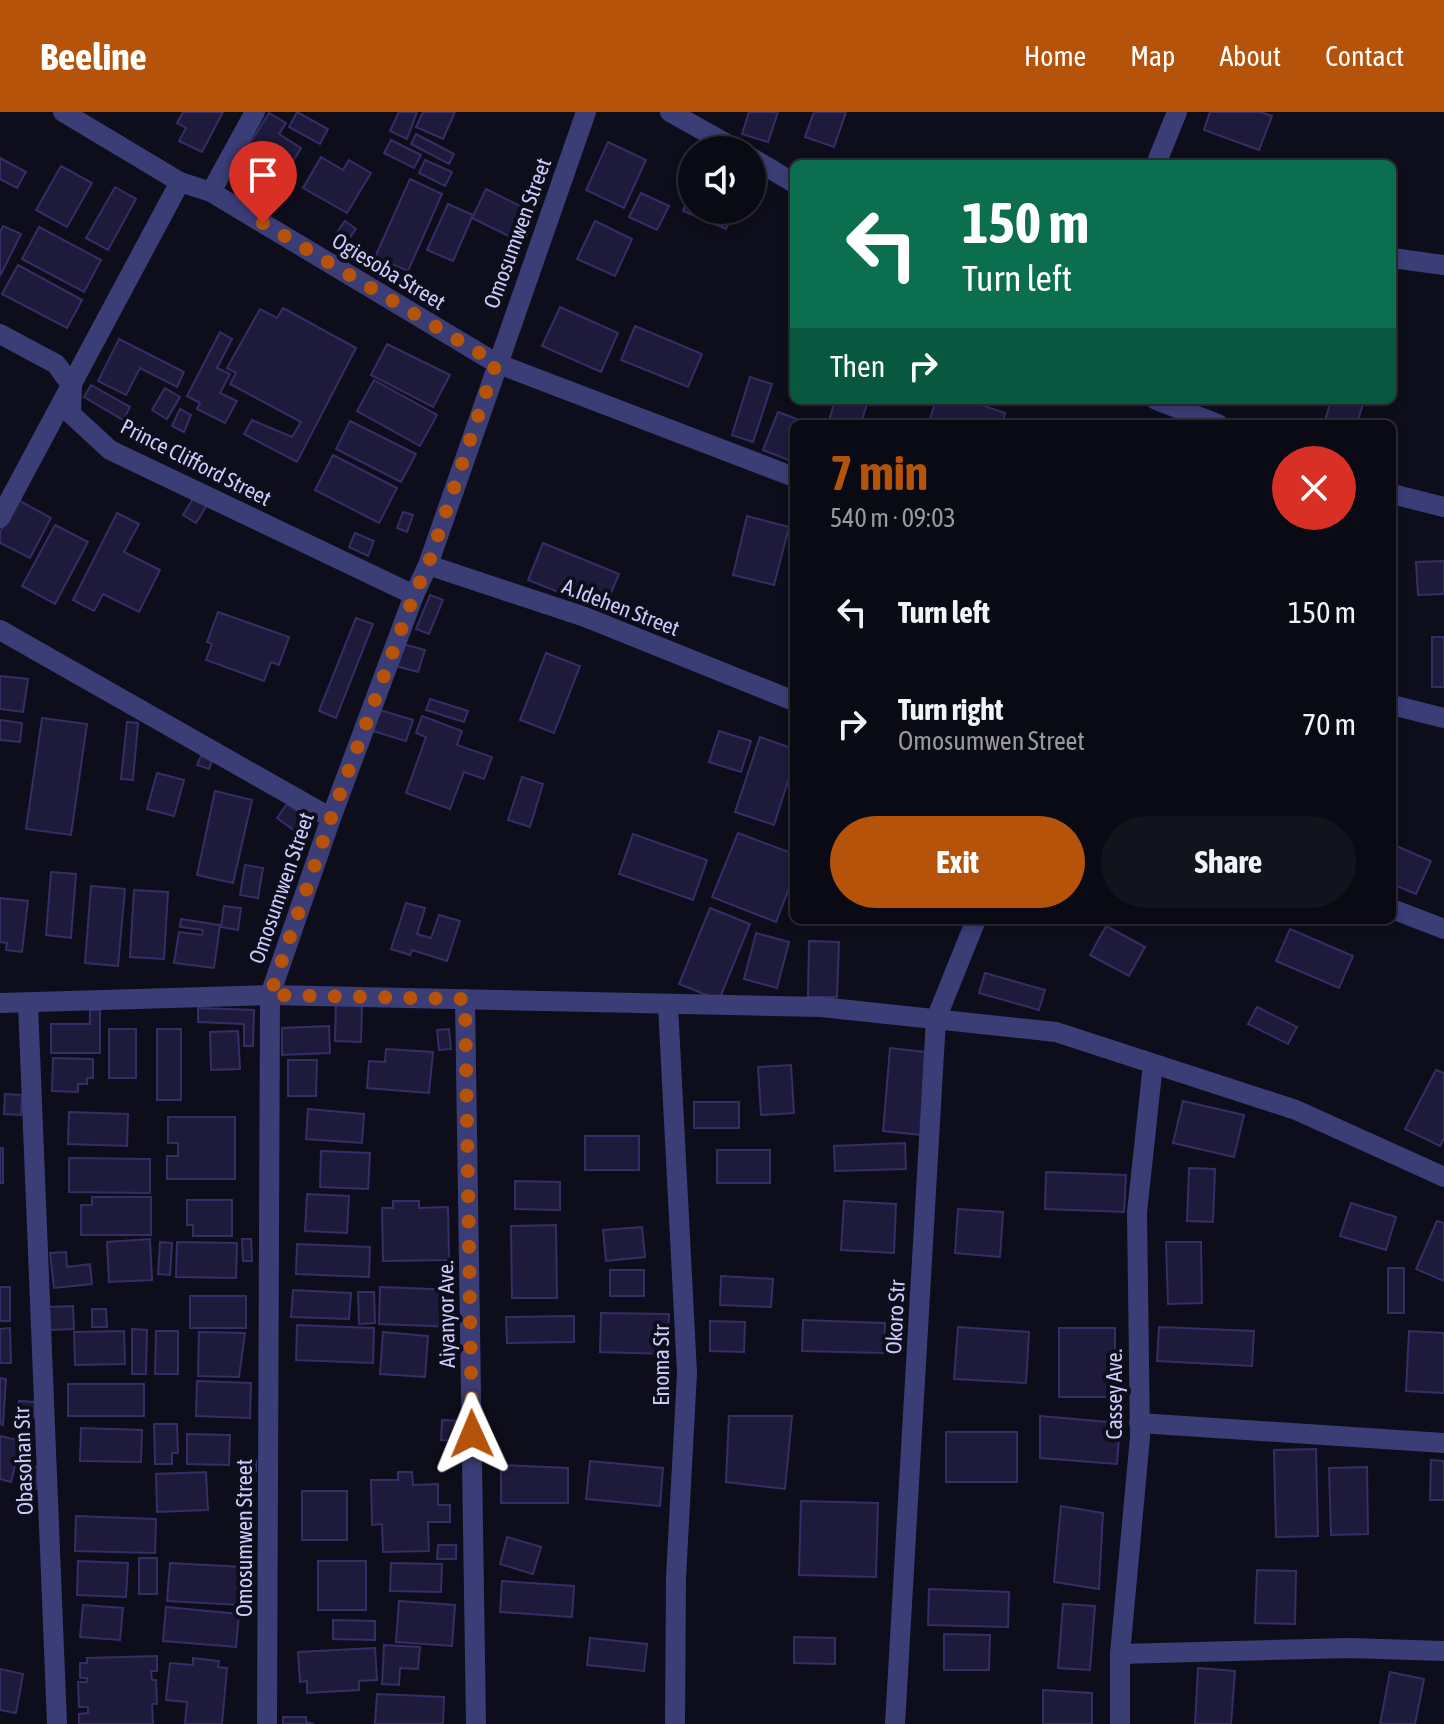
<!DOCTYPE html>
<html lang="en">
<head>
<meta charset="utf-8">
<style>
	body { margin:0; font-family:"Asap Condensed",sans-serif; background:#13131d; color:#f1f3f6; height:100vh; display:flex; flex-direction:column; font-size:30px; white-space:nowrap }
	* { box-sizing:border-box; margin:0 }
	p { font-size:26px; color:#999aa0 }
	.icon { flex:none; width:44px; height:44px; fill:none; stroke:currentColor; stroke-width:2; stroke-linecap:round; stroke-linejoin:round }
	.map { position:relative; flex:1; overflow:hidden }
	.sheet { position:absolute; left:790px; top:308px; width:606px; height:504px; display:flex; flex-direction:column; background:#0a0a14; border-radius:12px; box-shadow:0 4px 12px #0003,0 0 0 2px #2a2b34 }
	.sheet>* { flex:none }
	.guide { position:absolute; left:790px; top:48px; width:606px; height:244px; border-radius:12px; box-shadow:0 4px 12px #0003,0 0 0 2px #2a2b34; background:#0b6e4f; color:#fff; overflow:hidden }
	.tools { position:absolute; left:678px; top:24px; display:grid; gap:16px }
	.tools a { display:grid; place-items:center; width:88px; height:88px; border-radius:50%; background:#0a0a14; box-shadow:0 4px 12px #0003,0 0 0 2px #2a2b34; font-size:40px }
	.pin { position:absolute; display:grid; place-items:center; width:68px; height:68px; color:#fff; margin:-82px -34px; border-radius:50% 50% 50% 0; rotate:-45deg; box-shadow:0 0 8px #0007 }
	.pin .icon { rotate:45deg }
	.me { position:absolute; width:88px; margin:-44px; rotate:359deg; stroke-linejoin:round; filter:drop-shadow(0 0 6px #0008) }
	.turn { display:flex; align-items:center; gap:28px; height:168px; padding:0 40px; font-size:36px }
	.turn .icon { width:104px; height:104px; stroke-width:2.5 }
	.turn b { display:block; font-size:56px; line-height:68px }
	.then { display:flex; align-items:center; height:76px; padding:0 40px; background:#0003; gap:16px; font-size:30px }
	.round { display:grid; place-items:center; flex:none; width:84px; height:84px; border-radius:42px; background:#13131d }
	.head { display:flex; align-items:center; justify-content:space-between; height:136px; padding:0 40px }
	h1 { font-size:48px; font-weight:700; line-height:60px; color:#b45309 }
	.button { display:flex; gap:16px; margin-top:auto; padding:16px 40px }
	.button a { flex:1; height:92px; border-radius:48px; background:#b45309; color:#fff; font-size:32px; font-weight:700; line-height:92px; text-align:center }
	.button a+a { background:#13131d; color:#f1f3f6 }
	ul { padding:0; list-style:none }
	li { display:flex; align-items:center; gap:24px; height:112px; padding:0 40px }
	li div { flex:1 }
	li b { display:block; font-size:30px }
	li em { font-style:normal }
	header { display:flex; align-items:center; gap:48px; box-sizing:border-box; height:112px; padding:0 40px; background:#b45309; color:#fff }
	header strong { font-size:38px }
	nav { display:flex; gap:44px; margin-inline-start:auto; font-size:28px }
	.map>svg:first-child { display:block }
	.building { fill:#1e1a3b; stroke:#352e65; stroke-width:2 }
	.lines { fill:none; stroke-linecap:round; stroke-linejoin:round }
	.minor { stroke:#3b3d77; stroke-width:20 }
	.route { stroke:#b45309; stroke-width:14; stroke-dasharray:0 25.2 }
	.labels { text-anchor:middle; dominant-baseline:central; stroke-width:8; stroke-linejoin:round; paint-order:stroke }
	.street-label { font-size:22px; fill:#cdcbfb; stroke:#0e0d1b }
</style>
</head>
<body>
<header>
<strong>Beeline</strong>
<nav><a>Home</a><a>Map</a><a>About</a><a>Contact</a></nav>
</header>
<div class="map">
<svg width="1444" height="1612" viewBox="0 0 1444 1612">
	<rect width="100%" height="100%" fill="#0e0d1b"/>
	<g class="building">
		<polygon points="183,0 223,0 202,40 179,29 186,16 177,11"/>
		<polygon points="297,0 328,17 320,32 289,15"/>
		<polygon points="399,0 417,0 407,27 390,19"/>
		<polygon points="423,0 455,0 443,27 416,15"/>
		<polygon points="749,0 778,0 768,30 742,22"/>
		<polygon points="814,0 846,0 834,35 805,25"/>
		<polygon points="1210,0 1261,0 1272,4 1259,38 1204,18"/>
		<polygon points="269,1 286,11 279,22 301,36 286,61 275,55 269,65 256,57 263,46 247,36"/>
		<polygon points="416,22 454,42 449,52 411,32"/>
		<polygon points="391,28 421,43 414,56 384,41"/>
		<polygon points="608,30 646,48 624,96 586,78"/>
		<polygon points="321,45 343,58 349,48 371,61 347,101 303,76"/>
		<polygon points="0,46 26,60 17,76 0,67"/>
		<polygon points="425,48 452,60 445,74 419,61"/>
		<polygon points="61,54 92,71 67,115 36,98"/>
		<polygon points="410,67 442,82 408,159 375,145"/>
		<polygon points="115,75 136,87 108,138 86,126"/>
		<polygon points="486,77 528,98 513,126 472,106"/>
		<polygon points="692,77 692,98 734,98 726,117 683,99"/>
		<polygon points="641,81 669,94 657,118 629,105"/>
		<polygon points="448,92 473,103 453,149 427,138"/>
		<polygon points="345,109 356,117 348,128 337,120"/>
		<polygon points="595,109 632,127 615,164 577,147"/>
		<polygon points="3,114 21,122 0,164 0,120"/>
		<polygon points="39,115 101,148 84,180 22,147"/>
		<polygon points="18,153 82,188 67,216 2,182"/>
		<polygon points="560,195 618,221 601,260 542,234"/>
		<polygon points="283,196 356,236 297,350 244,322 252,308 292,325 301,310 230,272 236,261 227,256 260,197 277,206"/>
		<polygon points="635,214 702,242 688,275 621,248"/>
		<polygon points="220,220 232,227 217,256 230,262 220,281 237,289 225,311 197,297 200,291 187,284"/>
		<polygon points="119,227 184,260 177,275 140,256 126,283 98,269"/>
		<polygon points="387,232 450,263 433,295 371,263"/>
		<polygon points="750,265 772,272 753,330 732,323"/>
		<polygon points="374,268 437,303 420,334 357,299"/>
		<polygon points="91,273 130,295 123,308 84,285"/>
		<polygon points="165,276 180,285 167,307 152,298"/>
		<polygon points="835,288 868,288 861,312 828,312"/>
		<polygon points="936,288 966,288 1005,301 1002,312 936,312 929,310"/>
		<polygon points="1331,288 1364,288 1357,312 1324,312"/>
		<polygon points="180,297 191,303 184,320 172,314"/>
		<polygon points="778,300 810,312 794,312 794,350 763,338"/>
		<polygon points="350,309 416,342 401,370 336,337"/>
		<polygon points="333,343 397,376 379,411 315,378"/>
		<polygon points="194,385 207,393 196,411 183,403"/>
		<polygon points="18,388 51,406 30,446 0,431 0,420"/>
		<polygon points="403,400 413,403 407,420 397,416"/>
		<polygon points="117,401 139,412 124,440 160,458 139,500 103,482 94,499 73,488"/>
		<polygon points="747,404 789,415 774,473 733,463"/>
		<polygon points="55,413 88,430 55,492 22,474"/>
		<polygon points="355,421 374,429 368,444 349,435"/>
		<polygon points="543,431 619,462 604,498 528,468"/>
		<polygon points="1444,449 1444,482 1418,483 1416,450"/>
		<polygon points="430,483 443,488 429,522 416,517"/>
		<polygon points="218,500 289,525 279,553 271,550 264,569 206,548 212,532 207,530"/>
		<polygon points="356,506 373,512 336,606 319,599"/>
		<rect x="1432" y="525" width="12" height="50"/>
		<polygon points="403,532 425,538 418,560 396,554"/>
		<polygon points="546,541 580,554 554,621 520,608"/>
		<polygon points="0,564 28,567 23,600 0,597"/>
		<polygon points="430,587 468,599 464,610 426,598"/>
		<polygon points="380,598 413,608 406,629 373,619"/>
		<polygon points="422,604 462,619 457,633 492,645 484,667 464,660 450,697 406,681 426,625 416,621"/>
		<polygon points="42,606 87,612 71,723 26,717"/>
		<polygon points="0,608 22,611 20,630 0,628"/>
		<polygon points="127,610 138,611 133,668 121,667"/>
		<polygon points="719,619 751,629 741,660 709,650"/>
		<polygon points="760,625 794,637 794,650 774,713 735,700"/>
		<polygon points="201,644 212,649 209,657 197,653"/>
		<polygon points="157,661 184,668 174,704 147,697"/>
		<polygon points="522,665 543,672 530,715 508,708"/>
		<polygon points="215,679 252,688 233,771 197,763"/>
		<polygon points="287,692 305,705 295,719 277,706"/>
		<polygon points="738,721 794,742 794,763 776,810 712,785"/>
		<polygon points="633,722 707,748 693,788 619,762"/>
		<polygon points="1392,732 1431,749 1416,782 1392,772"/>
		<polygon points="245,753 263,756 258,786 240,783"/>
		<polygon points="51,760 76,762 71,826 46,823"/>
		<polygon points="91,774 125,777 118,854 85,851"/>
		<polygon points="134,778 168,780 164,847 130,845"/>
		<polygon points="0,786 28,789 22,840 6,838 7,831 0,830"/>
		<polygon points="406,791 425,796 417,822 431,826 439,803 460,809 447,849 412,838 410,843 391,837"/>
		<polygon points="224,794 241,796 238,818 221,815"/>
		<polygon points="710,796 750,812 719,888 679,872"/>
		<polygon points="181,807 220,813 214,856 174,851 179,820 202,823 203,818 180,815"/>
		<polygon points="1106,814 1145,835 1129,864 1090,843"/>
		<polygon points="1290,817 1353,844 1339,876 1276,849"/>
		<polygon points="756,821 789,830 777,876 744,867"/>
		<polygon points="809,829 839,830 837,885 808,885"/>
		<polygon points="985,861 1045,878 1039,898 979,881"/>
		<polygon points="336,891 362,892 361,930 335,929"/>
		<polygon points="1257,895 1297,915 1288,932 1248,912"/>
		<polygon points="198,896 254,898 253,934 244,934 244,912 198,910"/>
		<polygon points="90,898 100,898 100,941 51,941 51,912 90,912"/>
		<polygon points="329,914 330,941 282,943 282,916"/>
		<rect x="109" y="917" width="27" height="49"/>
		<rect x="157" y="917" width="24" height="71"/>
		<polygon points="449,917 451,937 439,938 437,918"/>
		<polygon points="238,919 240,957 211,958 210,920"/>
		<polygon points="890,936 925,940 921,1023 883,1019"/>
		<polygon points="386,937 433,940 429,981 367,976 369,949 385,950"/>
		<polygon points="53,946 93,947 93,966 87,966 87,972 78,972 78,980 52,979"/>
		<polygon points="288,948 317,948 316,984 288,984"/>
		<polygon points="791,953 794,1001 761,1003 758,955"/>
		<polygon points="1436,958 1444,961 1444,1026 1440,1034 1405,1017"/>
		<polygon points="5,982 22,983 21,1003 4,1002"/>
		<polygon points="1183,989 1244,1003 1234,1045 1173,1031"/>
		<rect x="694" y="990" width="45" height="26"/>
		<polygon points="308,997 364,1002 362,1031 306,1027"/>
		<polygon points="69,1000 128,1002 127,1034 68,1032"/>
		<polygon points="168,1005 235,1005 235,1067 167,1067 167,1044 178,1044 178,1031 168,1031"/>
		<rect x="585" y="1024" width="54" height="34"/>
		<polygon points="905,1031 906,1057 835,1059 834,1034"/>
		<rect x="0" y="1036" width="3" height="35"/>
		<rect x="717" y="1038" width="53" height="33"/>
		<polygon points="321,1039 370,1041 368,1077 320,1075"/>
		<polygon points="69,1046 150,1047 150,1081 69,1080"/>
		<polygon points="1189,1056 1215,1057 1213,1110 1187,1109"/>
		<polygon points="1046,1060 1126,1063 1124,1100 1045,1097"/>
		<polygon points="515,1069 560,1070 560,1098 515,1097"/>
		<polygon points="307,1082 349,1084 347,1121 305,1119"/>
		<polygon points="92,1085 151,1085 151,1123 81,1123 81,1093 92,1093"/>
		<polygon points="187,1088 232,1088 232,1124 193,1124 193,1113 187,1113"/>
		<polygon points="393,1089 419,1089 419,1096 448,1095 449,1148 383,1149 382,1096 393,1096"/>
		<polygon points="844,1089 896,1092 894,1141 841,1138"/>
		<polygon points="1351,1091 1396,1105 1386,1138 1340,1124"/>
		<polygon points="958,1097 1003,1100 1000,1145 955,1141"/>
		<polygon points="1437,1109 1444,1111 1444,1169 1416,1157"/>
		<polygon points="556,1113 557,1186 512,1186 511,1114"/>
		<polygon points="642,1115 645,1145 606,1149 603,1118"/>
		<polygon points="150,1127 152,1168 109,1170 107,1130"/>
		<polygon points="242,1127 251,1127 252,1149 243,1149"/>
		<polygon points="160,1130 172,1131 170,1163 158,1162"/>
		<polygon points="177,1130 237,1131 236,1166 176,1165"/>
		<polygon points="1166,1130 1201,1130 1202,1191 1168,1192"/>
		<polygon points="297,1132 370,1135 369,1165 296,1162"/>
		<polygon points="66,1140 67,1155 90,1152 92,1172 54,1176 50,1141"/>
		<rect x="1388" y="1156" width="16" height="45"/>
		<rect x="610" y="1158" width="34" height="26"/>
		<polygon points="721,1164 773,1167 771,1195 720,1193"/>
		<rect x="0" y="1175" width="10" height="34"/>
		<polygon points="380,1175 456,1178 454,1215 379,1212"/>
		<polygon points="293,1178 351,1181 349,1207 291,1205"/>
		<polygon points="358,1180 374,1180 375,1211 359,1212"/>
		<rect x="190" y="1184" width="56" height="32"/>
		<polygon points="73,1194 74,1217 49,1218 48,1195"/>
		<polygon points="92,1197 106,1197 107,1215 92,1215"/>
		<polygon points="601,1201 669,1202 667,1242 600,1240"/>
		<polygon points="574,1204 574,1230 507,1231 506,1205"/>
		<polygon points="803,1208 885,1211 884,1241 802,1239"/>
		<polygon points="710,1209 745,1210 744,1240 710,1239"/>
		<polygon points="297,1213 374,1216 373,1251 296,1248"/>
		<polygon points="958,1215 1029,1220 1026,1271 954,1267"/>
		<polygon points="1159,1215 1254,1219 1252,1254 1157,1249"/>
		<polygon points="10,1216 11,1251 0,1251 0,1217"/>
		<rect x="1059" y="1216" width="56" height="69"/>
		<polygon points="132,1217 147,1218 146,1262 132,1262"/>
		<polygon points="124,1219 125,1252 75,1253 74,1220"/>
		<polygon points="156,1219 178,1219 178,1262 155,1262"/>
		<polygon points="1409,1219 1444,1221 1444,1281 1406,1279"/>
		<polygon points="199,1220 245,1221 239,1265 198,1264"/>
		<polygon points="383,1220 428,1224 425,1265 380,1262"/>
		<polygon points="0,1266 6,1267 3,1313 0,1312"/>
		<polygon points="197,1269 251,1271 250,1306 196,1304"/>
		<rect x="68" y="1272" width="76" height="32"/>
		<polygon points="19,1289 35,1290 34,1305 18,1304"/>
		<polygon points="729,1304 792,1304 785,1377 726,1370"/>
		<polygon points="1040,1304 1120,1311 1117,1352 1040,1346"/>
		<polygon points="442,1308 465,1309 464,1329 441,1328"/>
		<polygon points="154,1312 177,1312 178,1341 172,1341 172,1352 155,1352"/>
		<polygon points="81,1316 142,1318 141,1350 80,1349"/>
		<rect x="946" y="1320" width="71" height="50"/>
		<polygon points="187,1322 230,1323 229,1353 187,1352"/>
		<polygon points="0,1324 21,1329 11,1370 0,1367"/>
		<polygon points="1316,1337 1318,1424 1276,1425 1274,1338"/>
		<polygon points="1431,1348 1444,1349 1444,1388 1430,1388"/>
		<rect x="240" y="1349" width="16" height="10"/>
		<polygon points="590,1349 663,1356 660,1394 586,1387"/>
		<polygon points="22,1353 38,1355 36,1377 25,1376 26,1369 20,1368"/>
		<polygon points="501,1353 568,1356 568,1391 501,1391"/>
		<polygon points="1367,1355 1368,1422 1331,1423 1329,1356"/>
		<polygon points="206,1360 208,1398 157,1400 156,1362"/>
		<polygon points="398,1360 412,1360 413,1373 438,1372 438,1393 450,1393 450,1410 428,1410 429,1439 383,1440 382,1412 372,1413 371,1368 398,1368"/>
		<rect x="302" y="1379" width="45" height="49"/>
		<polygon points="801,1389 878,1391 876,1465 799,1463"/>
		<polygon points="1061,1394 1103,1401 1099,1477 1054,1470"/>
		<polygon points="76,1404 156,1407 155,1441 75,1439"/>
		<polygon points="507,1425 541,1435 533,1462 500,1452"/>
		<polygon points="438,1433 456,1433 456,1447 437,1447"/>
		<rect x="139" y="1446" width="18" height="36"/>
		<polygon points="78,1449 128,1451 126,1485 77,1483"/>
		<rect x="318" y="1449" width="48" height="49"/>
		<polygon points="170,1451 243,1455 241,1493 167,1489"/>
		<polygon points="391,1451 442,1452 441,1480 390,1479"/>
		<polygon points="1257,1458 1296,1459 1295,1512 1255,1511"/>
		<polygon points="502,1469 574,1474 572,1505 500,1500"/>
		<polygon points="929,1477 1009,1480 1008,1515 928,1513"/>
		<polygon points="399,1489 455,1493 452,1534 396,1530"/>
		<polygon points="1063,1492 1095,1494 1090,1558 1058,1556"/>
		<polygon points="83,1493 123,1496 120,1528 80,1525"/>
		<polygon points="166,1495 239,1502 236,1535 163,1529"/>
		<polygon points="333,1508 375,1509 375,1528 333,1527"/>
		<polygon points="944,1522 990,1523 989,1558 944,1558"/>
		<polygon points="794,1525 835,1526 835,1552 794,1551"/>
		<polygon points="590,1526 647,1532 644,1559 587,1553"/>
		<polygon points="384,1533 420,1535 418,1557 400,1556 399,1573 382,1572"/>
		<polygon points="375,1536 377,1568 359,1569 359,1578 307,1581 307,1569 300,1570 298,1540"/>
		<polygon points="157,1544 157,1559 151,1559 152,1568 156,1568 157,1592 152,1592 153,1612 79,1612 79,1602 88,1601 88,1595 79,1595 78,1570 87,1570 87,1566 80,1566 80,1551 87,1551 87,1546"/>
		<polygon points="193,1546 219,1549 218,1555 227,1556 222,1612 185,1612 187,1590 166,1588 170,1551 193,1553"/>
		<polygon points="1198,1556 1235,1559 1231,1612 1195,1612"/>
		<polygon points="0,1557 23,1562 16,1601 0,1598"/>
		<polygon points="1390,1560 1424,1567 1415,1612 1380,1612"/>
		<polygon points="1043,1578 1092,1581 1092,1612 1043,1612"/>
		<polygon points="377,1582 444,1585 443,1612 375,1612"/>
		<polygon points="283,1605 306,1605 306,1610 314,1612 283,1612"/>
	</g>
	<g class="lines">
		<g class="minor">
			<polyline points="63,0 180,70 211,80 496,251 794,365"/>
			<polyline points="670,0 738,38"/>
			<polyline points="752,46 794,71"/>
			<polyline points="1156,52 1177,0"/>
			<polyline points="211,80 255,0"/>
			<polyline points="1392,146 1444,153"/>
			<polyline points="0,222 56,252 72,274 71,302 110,338 414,483"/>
			<polyline points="1156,288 1218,312"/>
			<polyline points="1392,382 1444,395"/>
			<polyline points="0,406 180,70"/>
			<polyline points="428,453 585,505 794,589"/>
			<polyline points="0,518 331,706"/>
			<polyline points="1392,593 1444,606"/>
			<polyline points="1392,797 1444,817"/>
			<polyline points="465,887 476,1612"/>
			<polyline points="0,891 270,883 821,895 1056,920 1296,998 1444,1065"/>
			<polyline points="28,892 57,1612"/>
			<polyline points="668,893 687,1261 676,1466 675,1612"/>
			<polyline points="1139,1311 1444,1331"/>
			<polyline points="1120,1542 1349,1536 1444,1539"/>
			<polyline points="267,1612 270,883 331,706 414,483 428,453 586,0"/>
			<polyline points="895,1612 936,907 976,808"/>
			<polyline points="1120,1612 1120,1542 1140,1325 1137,1100 1153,952"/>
		</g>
	</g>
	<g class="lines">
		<polyline class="route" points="263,111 496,251 428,453 414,483 331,706 270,883 465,887 472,1322"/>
	</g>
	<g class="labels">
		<g class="street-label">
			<text transform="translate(517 121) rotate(-70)">Omosumwen Street</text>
			<text transform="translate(389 159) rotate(31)">Ogiesoba Street</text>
			<text transform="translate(196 350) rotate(27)">Prince Clifford Street</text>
			<text transform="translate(621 495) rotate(21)">A.Idehen Street</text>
			<text transform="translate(281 776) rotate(-71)">Omosumwen Street</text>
			<text transform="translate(446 1202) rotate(-91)">Aiyanyor Ave.</text>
			<text transform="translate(895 1205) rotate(-87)">Okoro Str</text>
			<text transform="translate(661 1253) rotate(-90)">Enoma Str</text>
			<text transform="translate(1114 1282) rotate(-90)">Cassey Ave.</text>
			<text transform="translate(23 1349) rotate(-92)">Obasohan Str</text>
			<text transform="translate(244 1426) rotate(-90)">Omosumwen Street</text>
		</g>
	</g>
</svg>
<div class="tools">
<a><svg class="icon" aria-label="sound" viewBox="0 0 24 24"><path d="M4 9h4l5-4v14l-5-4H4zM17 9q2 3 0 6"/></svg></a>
</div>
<div class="pin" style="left:263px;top:111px;background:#d93025"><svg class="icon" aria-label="arrive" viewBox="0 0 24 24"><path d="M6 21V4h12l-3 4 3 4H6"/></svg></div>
<svg class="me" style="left:472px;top:1322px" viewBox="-20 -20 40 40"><path d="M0-17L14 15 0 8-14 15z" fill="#b45309" stroke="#fff" stroke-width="4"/></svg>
<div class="guide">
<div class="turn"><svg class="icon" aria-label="left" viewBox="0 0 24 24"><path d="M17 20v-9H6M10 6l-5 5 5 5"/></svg><div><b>150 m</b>Turn left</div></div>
<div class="then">Then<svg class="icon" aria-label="right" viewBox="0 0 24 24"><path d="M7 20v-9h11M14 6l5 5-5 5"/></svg></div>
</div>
<section class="sheet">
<div class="head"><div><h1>7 min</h1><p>540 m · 09:03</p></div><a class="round" style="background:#d93025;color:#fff"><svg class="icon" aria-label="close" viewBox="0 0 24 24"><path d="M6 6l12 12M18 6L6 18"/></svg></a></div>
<ul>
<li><svg class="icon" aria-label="left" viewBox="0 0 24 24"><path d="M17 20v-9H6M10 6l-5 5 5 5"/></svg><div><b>Turn left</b></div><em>150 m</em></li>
<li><svg class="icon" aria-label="right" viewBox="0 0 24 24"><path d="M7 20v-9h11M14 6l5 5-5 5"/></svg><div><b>Turn right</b><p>Omosumwen Street</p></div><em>70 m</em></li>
</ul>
<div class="button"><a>Exit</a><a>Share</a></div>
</section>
</div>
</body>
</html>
